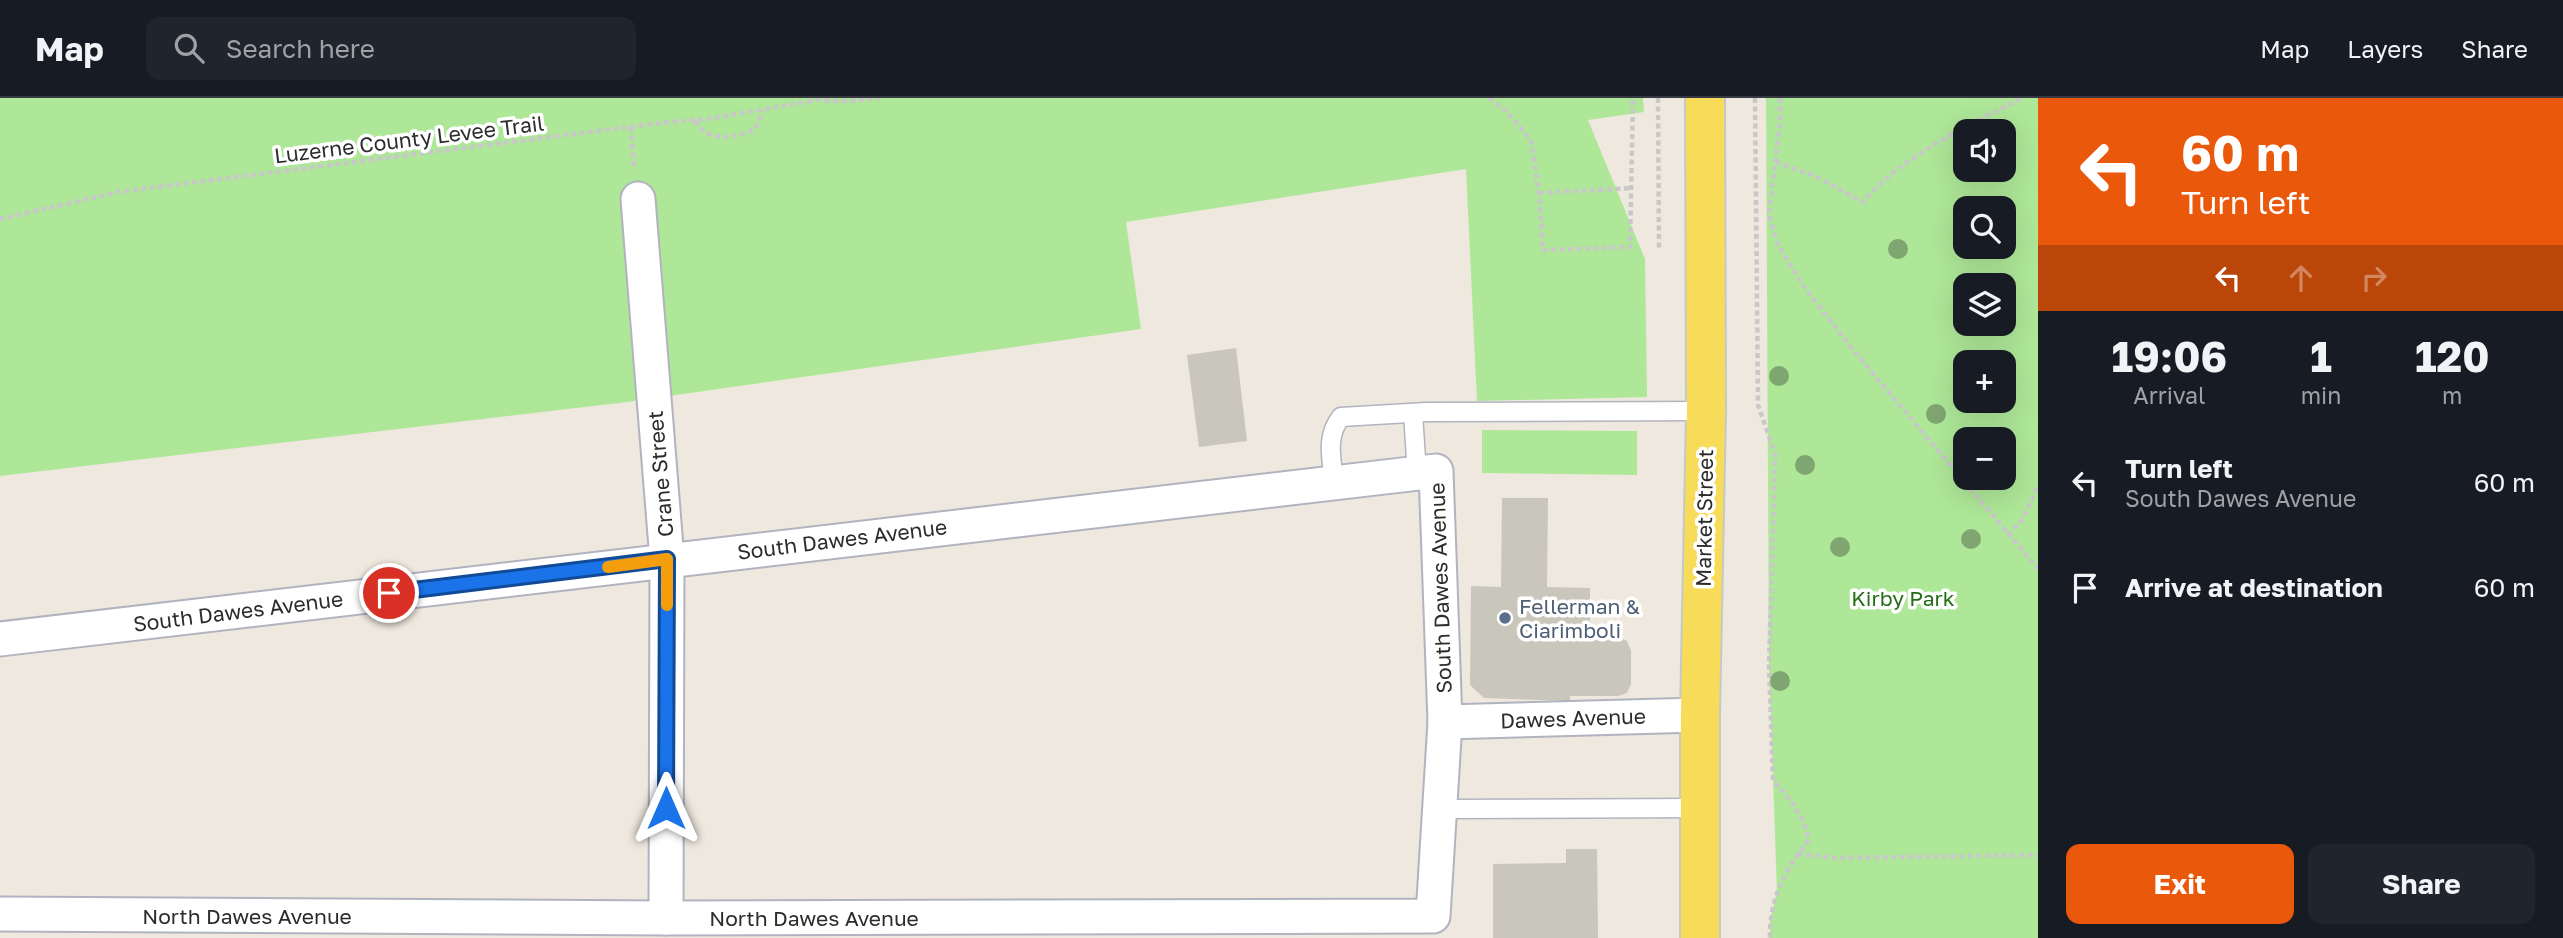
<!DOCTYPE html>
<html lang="en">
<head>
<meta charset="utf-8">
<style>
	body { margin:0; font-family:"Golos Text",sans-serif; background:#20242c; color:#f1f3f6; height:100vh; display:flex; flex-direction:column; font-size:26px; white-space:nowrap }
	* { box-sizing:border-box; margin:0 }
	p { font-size:23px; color:#9ea1a6 }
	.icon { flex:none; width:38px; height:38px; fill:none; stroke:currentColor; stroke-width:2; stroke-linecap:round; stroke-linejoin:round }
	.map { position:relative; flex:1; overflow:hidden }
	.side { display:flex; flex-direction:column; background:#171b24; width:525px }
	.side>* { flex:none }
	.top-card { background:#ea580c; color:#fff; overflow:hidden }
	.buttons { position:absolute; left:1953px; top:21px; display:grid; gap:14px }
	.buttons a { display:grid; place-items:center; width:63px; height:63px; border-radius:14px; background:#171b24; box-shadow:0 7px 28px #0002; font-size:35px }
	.pin { position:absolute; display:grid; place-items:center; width:60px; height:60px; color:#fff; margin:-30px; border:4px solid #fff; border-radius:50%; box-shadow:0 2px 7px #0007 }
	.me { position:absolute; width:77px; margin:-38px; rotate:0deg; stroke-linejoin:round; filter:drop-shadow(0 0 5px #0008) }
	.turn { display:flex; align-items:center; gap:24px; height:147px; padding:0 28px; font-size:32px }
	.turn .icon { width:91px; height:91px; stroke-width:2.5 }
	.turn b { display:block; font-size:49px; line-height:60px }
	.lanes { display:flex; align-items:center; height:66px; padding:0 28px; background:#0003; justify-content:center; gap:35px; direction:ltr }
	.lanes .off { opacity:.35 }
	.eta { display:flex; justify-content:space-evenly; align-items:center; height:119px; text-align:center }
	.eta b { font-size:42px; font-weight:700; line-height:49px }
	.cta { display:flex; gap:14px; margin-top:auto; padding:14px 28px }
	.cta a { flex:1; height:80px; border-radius:14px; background:#ea580c; color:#fff; font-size:28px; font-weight:700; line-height:80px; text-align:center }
	.cta a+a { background:#20242c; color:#f1f3f6 }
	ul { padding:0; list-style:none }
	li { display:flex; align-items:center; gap:21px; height:105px; padding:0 28px }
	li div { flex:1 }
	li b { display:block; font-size:26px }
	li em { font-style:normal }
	header { display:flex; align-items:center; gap:42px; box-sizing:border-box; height:98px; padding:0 35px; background:#171b24; border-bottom:2px solid #363941 }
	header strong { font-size:33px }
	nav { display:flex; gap:38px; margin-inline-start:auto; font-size:24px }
	.search { width:490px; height:63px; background:#20242c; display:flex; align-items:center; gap:18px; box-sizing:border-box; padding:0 24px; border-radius:14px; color:#9ea1a6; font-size:26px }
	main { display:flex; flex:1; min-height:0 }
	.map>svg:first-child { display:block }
	.green { fill:#aee798; fill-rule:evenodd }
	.building { fill:#c9c6bc }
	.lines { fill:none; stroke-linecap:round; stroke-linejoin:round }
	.service-casing { stroke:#b2b3c0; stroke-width:21 }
	.minor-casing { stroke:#b2b3c0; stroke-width:37 }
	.primary-casing { stroke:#c8c8c8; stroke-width:42 }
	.path { stroke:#c8c8c8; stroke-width:4.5; stroke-dasharray:5 3.5; stroke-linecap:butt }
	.service { stroke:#fff; stroke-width:18 }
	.minor { stroke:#fff; stroke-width:33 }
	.primary { stroke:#f7dc59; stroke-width:38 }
	.tree { fill:#7fa571 }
	.route-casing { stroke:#114b97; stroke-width:18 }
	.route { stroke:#1a73e8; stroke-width:12 }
	.slow { stroke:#f59e0b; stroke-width:12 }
	.service-dot { fill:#5c6f8a; stroke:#fff; stroke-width:2.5 }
	.labels { text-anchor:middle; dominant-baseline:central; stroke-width:7; stroke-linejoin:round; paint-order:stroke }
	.street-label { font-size:21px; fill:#2c2c2c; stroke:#fff }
	.park-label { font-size:21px; fill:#246e17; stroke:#fff }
	.service-label { font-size:21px; fill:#4e5e75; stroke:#fff; text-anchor:start }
</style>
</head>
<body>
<header>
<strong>Map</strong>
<div class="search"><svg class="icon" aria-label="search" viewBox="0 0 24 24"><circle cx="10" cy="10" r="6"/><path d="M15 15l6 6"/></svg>Search here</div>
<nav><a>Map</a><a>Layers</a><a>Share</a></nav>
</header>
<main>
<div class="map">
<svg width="2038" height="840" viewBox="0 0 2038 840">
	<rect width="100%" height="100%" fill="#eee8de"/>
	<g class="green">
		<polygon points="0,0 1643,0 1644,14 1588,22 1645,161 1647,299 1477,303 1466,71 1126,124 1141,231 627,304 0,378"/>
		<path d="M1766,0H2038V840H1770V822L1777,794L1769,567ZM2004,33V72H1965V33ZM2004,110V149H1965V110ZM1965,187H2004V226H1965ZM2004,264V303H1965V264ZM2004,341V380H1965V341Z"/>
		<polygon points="1482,332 1637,333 1637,377 1482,375"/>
	</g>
	<g class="building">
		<polygon points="1236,250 1247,343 1199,349 1187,257"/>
		<polygon points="1502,400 1548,400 1547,489 1590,490 1590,539 1618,539 1627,543 1631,553 1631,586 1627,595 1618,598 1570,598 1570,603 1484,600 1470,587 1471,488 1501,489"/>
		<polygon points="1566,751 1597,751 1598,840 1493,840 1493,766 1566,765"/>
	</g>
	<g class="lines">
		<defs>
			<g id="service">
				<polyline points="1413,315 1417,376"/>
				<path d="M1334,385C1332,361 1325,339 1341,319L1426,314L1706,313"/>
				<polyline points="1440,711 1700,710"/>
			</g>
			<g id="minor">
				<polyline points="638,101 667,462 666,820"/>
				<polyline points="0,541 1436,373 1445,624 1433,818 666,820 0,816"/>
				<polyline points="1445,624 1700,617"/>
			</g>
			<polyline id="primary" points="1700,840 1700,617 1706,313 1705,0"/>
		</defs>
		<use href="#service" class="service-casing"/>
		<use href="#minor" class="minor-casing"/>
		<use href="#primary" class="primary-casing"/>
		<g class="path">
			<polyline points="1489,0 1506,13 1531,42 1539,95 1543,152 1630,149 1633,0"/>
			<polyline points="1658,0 1659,150"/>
			<path d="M1755,0L1758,307L1775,356L1769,567L1773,683C1791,701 1803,717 1809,742C1785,771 1769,802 1770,840"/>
			<polyline points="1780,0 1780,24 1769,116 1777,145 1804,189 1854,253 2038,471"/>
			<polyline points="825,3 851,3 880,0"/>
			<path d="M695,23C708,45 734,40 755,31L763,13"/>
			<polyline points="631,29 634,72"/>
			<path d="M1776,64L1817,79L1863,104C1905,55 1967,29 2022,0"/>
			<polyline points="1539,95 1632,90"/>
			<polyline points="0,121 118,94 668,24 707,21 829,0"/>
			<polyline points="2008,437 2023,421 2038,387"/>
			<polyline points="1798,756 1836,760 2038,757"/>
		</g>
		<use href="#service" class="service"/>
		<use href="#minor" class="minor"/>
		<use href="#primary" class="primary"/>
	</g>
	<g class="tree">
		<circle cx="1898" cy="151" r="10"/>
		<circle cx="1779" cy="278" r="10"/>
		<circle cx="1936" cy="316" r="10"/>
		<circle cx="1805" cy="367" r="10"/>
		<circle cx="1971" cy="441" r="10"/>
		<circle cx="1840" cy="449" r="10"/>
		<circle cx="1780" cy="583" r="10"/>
	</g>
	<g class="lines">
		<defs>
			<polyline id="route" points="389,495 667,461 666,710"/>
		</defs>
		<use href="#route" class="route-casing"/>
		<use href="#route" class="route"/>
		<polyline class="slow" points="608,469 667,461 667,507"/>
	</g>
	<circle class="service-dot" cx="1505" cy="520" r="7"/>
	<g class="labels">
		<g class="street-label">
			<text transform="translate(409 41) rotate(-7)">Luzerne County Levee Trail</text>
			<text transform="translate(660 376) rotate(-95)">Crane Street</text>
			<text transform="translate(1704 420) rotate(-89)">Market Street</text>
			<text transform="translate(842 441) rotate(-7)">South Dawes Avenue</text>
			<text transform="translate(1440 490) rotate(-92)">South Dawes Avenue</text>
			<text transform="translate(238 513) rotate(-7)">South Dawes Avenue</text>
			<text transform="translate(1573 620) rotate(-2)">Dawes Avenue</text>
			<text x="247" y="818">North Dawes Avenue</text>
			<text x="814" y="820">North Dawes Avenue</text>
		</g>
		<g class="park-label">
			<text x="1903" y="500">Kirby Park</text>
		</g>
		<g class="service-label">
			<text x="1519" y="508">Fellerman &amp;<tspan x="1519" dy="24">Ciarimboli</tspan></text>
		</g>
	</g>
</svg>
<div class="buttons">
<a><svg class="icon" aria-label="sound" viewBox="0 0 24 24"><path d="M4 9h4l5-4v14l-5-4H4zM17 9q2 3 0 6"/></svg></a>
<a><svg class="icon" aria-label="search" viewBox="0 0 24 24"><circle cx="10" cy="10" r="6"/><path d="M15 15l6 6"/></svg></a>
<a><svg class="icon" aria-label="layers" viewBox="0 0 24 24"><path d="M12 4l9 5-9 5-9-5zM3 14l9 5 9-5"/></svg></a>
<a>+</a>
<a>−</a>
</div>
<div class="pin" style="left:389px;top:495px;background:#d93025"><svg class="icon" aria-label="arrive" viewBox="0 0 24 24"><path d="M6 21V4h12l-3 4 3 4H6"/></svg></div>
<svg class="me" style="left:666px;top:710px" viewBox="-20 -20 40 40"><path d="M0-17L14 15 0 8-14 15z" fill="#1a73e8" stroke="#fff" stroke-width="4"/></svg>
</div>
<section class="side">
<div class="top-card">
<div class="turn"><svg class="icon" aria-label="left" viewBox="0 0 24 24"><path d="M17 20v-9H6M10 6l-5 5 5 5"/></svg><div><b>60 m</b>Turn left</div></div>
<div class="lanes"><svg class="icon" aria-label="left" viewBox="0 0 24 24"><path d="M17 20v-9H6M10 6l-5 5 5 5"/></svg><svg class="icon off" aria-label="ahead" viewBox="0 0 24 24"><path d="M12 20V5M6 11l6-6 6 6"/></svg><svg class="icon off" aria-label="right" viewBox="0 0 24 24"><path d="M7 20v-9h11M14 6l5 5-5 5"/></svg></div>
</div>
<div class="eta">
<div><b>19:06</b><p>Arrival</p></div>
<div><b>1</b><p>min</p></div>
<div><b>120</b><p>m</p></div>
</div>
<ul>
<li><svg class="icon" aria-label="left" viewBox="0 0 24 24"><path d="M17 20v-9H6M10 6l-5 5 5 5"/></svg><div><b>Turn left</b><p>South Dawes Avenue</p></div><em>60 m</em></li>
<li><svg class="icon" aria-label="arrive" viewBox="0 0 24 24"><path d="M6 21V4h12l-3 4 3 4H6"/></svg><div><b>Arrive at destination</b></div><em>60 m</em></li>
</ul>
<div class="cta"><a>Exit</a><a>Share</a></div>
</section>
</main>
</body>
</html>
